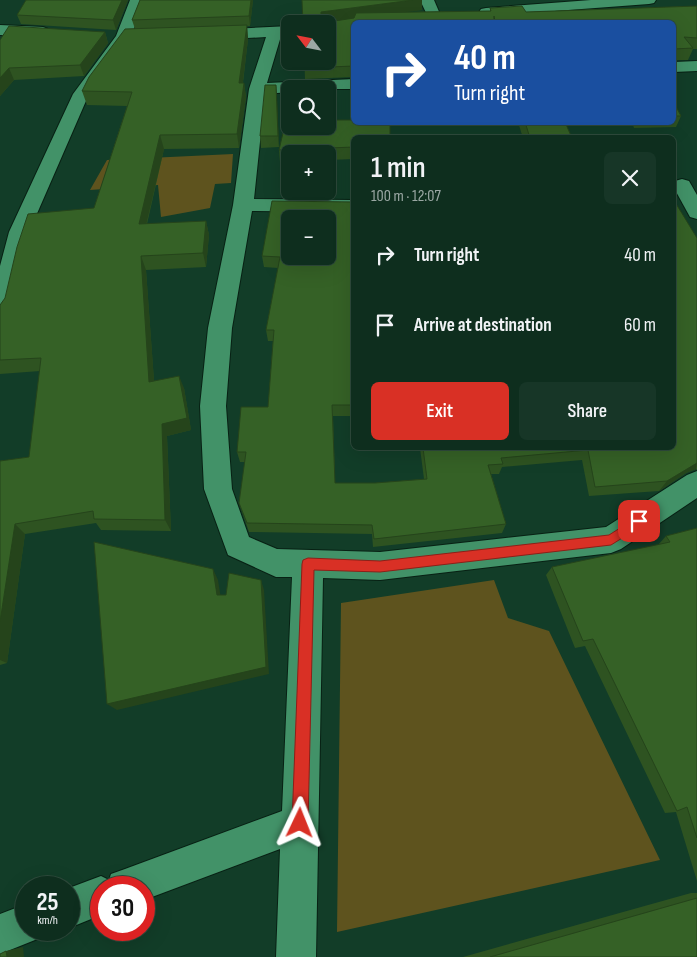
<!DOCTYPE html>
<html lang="en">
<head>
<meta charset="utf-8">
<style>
	body { margin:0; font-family:"Sofia Sans Condensed",sans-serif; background:#173627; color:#f1f3f6; height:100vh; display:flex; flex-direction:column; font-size:19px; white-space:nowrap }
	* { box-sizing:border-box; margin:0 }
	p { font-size:16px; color:#9ba8a4 }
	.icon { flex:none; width:28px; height:28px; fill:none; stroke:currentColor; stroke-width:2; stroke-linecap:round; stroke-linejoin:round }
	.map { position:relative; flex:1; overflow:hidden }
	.drawer { position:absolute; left:351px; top:135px; width:325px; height:315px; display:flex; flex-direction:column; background:#0e2e1e; border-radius:8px; box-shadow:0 5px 20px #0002,0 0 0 1px #2e4a3c }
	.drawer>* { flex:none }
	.hud { position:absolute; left:351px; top:20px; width:325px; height:105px; border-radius:8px; box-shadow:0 5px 20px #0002,0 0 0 1px #2e4a3c; background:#1a4fa0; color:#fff; overflow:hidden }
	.needle { width:32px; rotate:302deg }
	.controls { position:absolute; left:281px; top:15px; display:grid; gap:10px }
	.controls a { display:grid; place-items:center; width:55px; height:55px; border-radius:8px; background:#0e2e1e; box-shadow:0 5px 20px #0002,0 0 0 1px #2e4a3c; font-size:25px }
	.speed { position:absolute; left:15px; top:876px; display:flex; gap:10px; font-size:25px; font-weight:700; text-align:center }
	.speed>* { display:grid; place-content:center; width:65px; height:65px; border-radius:50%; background:#0e2e1e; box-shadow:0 5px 20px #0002,0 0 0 1px #2e4a3c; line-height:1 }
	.speed small { font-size:12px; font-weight:400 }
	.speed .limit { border:8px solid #d22; background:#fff; color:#111 }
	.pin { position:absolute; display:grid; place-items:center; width:42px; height:42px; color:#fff; margin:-21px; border-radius:10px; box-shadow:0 2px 8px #0006 }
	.me { position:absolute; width:55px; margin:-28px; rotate:2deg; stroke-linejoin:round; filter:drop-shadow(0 0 4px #0008) }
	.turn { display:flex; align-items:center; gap:18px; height:105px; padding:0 20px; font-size:22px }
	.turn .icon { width:65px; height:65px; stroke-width:2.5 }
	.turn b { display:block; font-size:35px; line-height:42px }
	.round { display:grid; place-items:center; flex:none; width:52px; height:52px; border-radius:8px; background:#173627 }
	.headline { display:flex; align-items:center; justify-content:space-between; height:85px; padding:0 20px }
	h1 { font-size:30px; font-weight:600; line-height:38px }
	.cta { display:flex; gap:10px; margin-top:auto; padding:10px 20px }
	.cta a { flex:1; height:58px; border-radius:8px; background:#d93025; color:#fff; font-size:20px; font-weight:600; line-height:58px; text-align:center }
	.cta a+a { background:#173627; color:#f1f3f6 }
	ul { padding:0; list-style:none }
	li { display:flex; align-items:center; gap:15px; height:70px; padding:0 20px }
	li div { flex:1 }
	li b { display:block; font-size:19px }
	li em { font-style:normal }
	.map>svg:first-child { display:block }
	.green { fill:#5e531e }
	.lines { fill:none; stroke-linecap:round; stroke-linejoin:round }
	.minor-casing { stroke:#082114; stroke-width:2 }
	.minor { fill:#429268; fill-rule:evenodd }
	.wall { fill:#2e5321 }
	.shaded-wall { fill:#25441b }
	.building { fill:#356126; stroke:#25441b; fill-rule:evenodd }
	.route { fill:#d93025; stroke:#8d1f18 }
</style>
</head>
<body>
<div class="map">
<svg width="697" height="957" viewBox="0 0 697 957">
	<rect width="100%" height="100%" fill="#123d28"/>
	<g class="green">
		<polygon points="233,154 231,183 215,184 210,208 161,217 158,185 90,190 107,160"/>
		<polygon points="494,580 508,618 549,631 660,860 337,932 341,603"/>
	</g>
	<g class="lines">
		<defs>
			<g id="minor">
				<polygon points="130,0 144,0 131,37 89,94 29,232 11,311 8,317 0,319 0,266 9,232 73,94 116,36"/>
				<polygon points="420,0 434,0 440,14 438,17 428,17"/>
				<polygon points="591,0 656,0 654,3 649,4 486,16 481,15 479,12 481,9 486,8"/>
				<polygon points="0,25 43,27 48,29 51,32 48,35 43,37 0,35"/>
				<polygon points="290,26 290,36 281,36 267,83 354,79 354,89 290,89 290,92 265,94 254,199 354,200 354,212 252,211 232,328 226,406 232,489 249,537 277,549 380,552 606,527 687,475 697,471 697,498 621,549 611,553 380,580 323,578 316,957 276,957 280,849 144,900 144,888 101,888 101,915 69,928 69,888 101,876 109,880 111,874 125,869 282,811 292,577 276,577 228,555 204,489 200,406 208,328 233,205 249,89 266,37 211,40 206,38 203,35 206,32 211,30"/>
				<polygon points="697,61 697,71 674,72 674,62"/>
				<polygon points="682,179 689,181 697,195 697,219 690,217 674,188 675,181"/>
				<polygon points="26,904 26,930 43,930 40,938 0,954 0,914"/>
			</g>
		</defs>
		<use href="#minor" class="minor-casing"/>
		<use href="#minor" class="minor"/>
	</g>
	<g class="wall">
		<polygon points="128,0 116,30 21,24 17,15"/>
		<polygon points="140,0 253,0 250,26 247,26 248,39 243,83 244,83 246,97 239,148 164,149 147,224 206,221 209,235 206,267 146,270 154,381 184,388 191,430 167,436 171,531 101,530 96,523 25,534 7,663 0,665 0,461 29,457 40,371 0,374 0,305 94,208 127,106 87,105 82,91 135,29 132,20"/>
		<polygon points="302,0 422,0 422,10 401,12 490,11 490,8 526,12 697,6 697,49 693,49 688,60 674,60 674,22 354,22 354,77 305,79"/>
		<polygon points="105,32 108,43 84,76 14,80 0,96 0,40"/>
		<polygon points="276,85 279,147 261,148 260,136"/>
		<polygon points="674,103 681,116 676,127 634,128 632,122 674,122"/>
		<polygon points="518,122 565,122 572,138 523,138"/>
		<polygon points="354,138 354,159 328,160 328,154 290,154 290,162 280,162 279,150"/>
		<polygon points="354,202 354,416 333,416 335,483 375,483 424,479 420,448 674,448 697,238 697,470 696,469 686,473 659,491 589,496 582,460 502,467 499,474 491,474 506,524 502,533 373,547 372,534 249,532 239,503 245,462 240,462 237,452 268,407 273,341 268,341 266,330 278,268 264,267 262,256"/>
		<polygon points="697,528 697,881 676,812 665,813 585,646 575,648 546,575 552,567 658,545 666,536"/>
		<polygon points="691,893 697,893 697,957 463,957"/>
	</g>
	<g class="shaded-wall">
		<polygon points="122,0 128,0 116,30 113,20"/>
		<polygon points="251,0 253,0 250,26 249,16"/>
		<polygon points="413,0 422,0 422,10 322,23 321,12"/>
		<polygon points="247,25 248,39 241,97 239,83"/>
		<polygon points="105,32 108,43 84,76 80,65"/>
		<polygon points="9,68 14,80 0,96 0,78"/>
		<polygon points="244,83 246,97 239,148 237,134"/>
		<polygon points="276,85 277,97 279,147 278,136"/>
		<polygon points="160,135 164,149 143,238 139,224"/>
		<polygon points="206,221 209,235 206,267 203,253"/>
		<polygon points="141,256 146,270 155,394 149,382"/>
		<polygon points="179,376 184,388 191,430 167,436 171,531 165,520 162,424"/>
		<polygon points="697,463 696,469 686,473 659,491 667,481"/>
		<polygon points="15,524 25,534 7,663 0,660 0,622"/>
		<polygon points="213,569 218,580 222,605 217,595"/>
		<polygon points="261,580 264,590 269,674 117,710 107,704"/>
		<polygon points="23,947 24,957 7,957 6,951"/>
	</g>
	<g class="building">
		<polygon points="26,0 122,0 113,20 17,15"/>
		<polygon points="140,0 251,0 249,16 132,20"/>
		<polygon points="302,0 413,0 321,12 321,15 326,15 326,20 328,22 354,18 356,13 491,11 490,8 522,6 526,12 697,6 697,38 684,37 693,48 674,49 674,22 495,22 494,16 494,22 354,22 354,66 305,68 305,61 328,61 328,24 303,24"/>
		<polygon points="247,25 239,83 244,83 237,134 160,135 139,224 206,221 203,253 141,256 149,382 179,376 187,418 162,424 165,520 94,519 93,511 15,524 0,622 0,461 29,457 41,358 0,360 0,305 5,298 17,247 28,214 94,208 132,92 82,91 89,77 125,29"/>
		<polygon points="9,26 105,32 80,65 9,68 0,78 0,40"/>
		<polygon points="265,85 276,85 278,136 260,136"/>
		<polygon points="674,103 681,116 674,116"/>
		<polygon points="286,120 290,120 290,126 328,126 328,120 354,120 354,122 390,122 390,138 354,138 354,147 279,150"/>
		<polygon points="525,122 565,122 572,138 530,138"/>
		<path d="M272,201L354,202V405H332L335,483H375L427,479L423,448H674V202H675L697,238V463L667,481L595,487L588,450L501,458L503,464L488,465L506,524L374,539L372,525L247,523L239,503L246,452H237L241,407H268L274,330H266L280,257L262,256ZM290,219H328V256H290Z"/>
		<polygon points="697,528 697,838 687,807 677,811 593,639 583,641 552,567 670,542 666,536"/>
		<polygon points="94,542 213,569 217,595 226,595 229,573 261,580 266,667 107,704"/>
		<polygon points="697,898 697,957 490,957"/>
		<polygon points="6,951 7,957 0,957 0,954"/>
	</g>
	<polygon class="route" points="639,516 643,517 645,521 643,525 611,545 380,572 314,570 308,823 306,829 300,831 295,829 292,823 302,564 303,560 308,558 380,561 609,535"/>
</svg>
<div class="controls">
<a><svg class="needle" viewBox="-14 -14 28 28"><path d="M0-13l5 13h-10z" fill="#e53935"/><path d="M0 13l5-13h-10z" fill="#9ba8a4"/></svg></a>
<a><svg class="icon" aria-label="search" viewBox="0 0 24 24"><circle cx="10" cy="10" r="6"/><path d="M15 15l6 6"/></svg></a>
<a>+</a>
<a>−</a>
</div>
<div class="speed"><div>25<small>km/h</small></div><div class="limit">30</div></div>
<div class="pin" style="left:639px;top:521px;background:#d93025"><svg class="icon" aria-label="arrive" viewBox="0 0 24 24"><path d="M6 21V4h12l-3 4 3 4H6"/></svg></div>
<svg class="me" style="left:300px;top:823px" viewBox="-20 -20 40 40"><path d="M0-17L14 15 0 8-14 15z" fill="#d93025" stroke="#fff" stroke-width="4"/></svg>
<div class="hud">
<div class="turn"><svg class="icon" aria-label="right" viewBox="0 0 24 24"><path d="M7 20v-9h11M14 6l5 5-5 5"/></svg><div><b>40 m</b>Turn right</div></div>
</div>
<section class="drawer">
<div class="headline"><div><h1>1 min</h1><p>100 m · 12:07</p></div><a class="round"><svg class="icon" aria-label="close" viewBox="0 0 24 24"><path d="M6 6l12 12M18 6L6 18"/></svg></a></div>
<ul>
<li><svg class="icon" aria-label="right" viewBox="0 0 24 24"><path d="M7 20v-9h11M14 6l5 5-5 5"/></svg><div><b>Turn right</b></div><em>40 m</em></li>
<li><svg class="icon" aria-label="arrive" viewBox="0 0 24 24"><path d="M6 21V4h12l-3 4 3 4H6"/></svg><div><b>Arrive at destination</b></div><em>60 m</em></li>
</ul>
<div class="cta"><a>Exit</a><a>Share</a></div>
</section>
</div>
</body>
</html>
